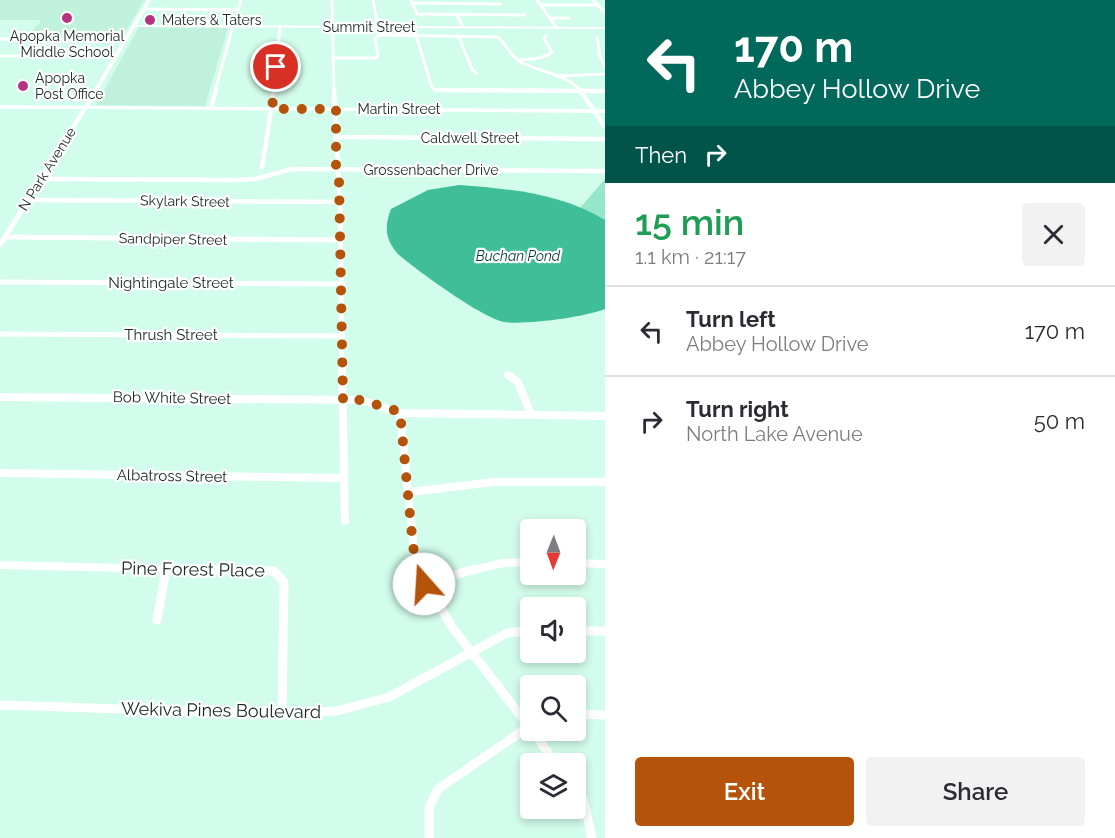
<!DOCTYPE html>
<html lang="en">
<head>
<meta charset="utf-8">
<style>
	body { margin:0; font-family:Raleway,sans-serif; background:#f2f2f3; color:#2b2b33; height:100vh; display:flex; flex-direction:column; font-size:22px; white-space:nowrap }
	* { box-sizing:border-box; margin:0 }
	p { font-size:20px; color:#7c7c81 }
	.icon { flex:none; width:33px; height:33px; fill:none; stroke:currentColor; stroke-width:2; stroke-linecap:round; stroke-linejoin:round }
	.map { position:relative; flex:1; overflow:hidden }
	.panel { display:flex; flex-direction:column; background:#fff; width:510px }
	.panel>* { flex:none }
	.top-card { background:#00695c; color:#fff; overflow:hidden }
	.needle { width:39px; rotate:181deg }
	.controls { position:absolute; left:520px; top:519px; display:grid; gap:12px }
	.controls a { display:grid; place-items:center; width:66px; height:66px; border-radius:6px; background:#fff; box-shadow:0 3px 9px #0003; font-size:30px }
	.pin { position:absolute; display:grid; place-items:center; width:51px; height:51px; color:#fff; margin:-26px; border:3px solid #fff; border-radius:50%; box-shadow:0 2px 6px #0007 }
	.me { position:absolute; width:66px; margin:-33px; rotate:341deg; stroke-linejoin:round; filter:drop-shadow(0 0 4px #0008) }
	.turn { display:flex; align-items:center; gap:21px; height:126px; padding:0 30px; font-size:27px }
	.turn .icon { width:78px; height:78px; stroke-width:2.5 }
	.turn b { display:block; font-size:42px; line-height:51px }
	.then { display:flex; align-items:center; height:57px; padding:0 30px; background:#0003; gap:12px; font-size:22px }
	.round { display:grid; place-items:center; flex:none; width:63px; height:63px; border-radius:6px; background:#f2f2f3 }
	.summary { display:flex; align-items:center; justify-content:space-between; height:102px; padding:0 30px }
	h1 { font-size:36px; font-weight:600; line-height:45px; color:#1e9e55 }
	.button { display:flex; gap:12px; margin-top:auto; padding:12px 30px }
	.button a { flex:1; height:69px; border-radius:6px; background:#b45309; color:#fff; font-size:24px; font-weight:600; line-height:69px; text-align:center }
	.button a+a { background:#f2f2f3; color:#2b2b33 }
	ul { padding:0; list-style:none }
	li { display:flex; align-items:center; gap:18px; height:90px; padding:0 30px; border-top:2px solid #e1e1e2 }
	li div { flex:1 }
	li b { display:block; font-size:22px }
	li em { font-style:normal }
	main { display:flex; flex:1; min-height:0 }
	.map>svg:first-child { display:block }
	.built { fill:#bff1dd }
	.green { fill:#96e7c9 }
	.water { fill:#3fbe98 }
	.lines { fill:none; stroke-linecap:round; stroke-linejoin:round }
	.street-far4 { stroke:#fff; stroke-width:3 }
	.street-far3 { stroke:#fff; stroke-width:4.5 }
	.street-far2 { stroke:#fff; stroke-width:5 }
	.street-far1 { stroke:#fff; stroke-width:8 }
	.street { stroke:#fff; stroke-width:9 }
	.secondary { fill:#fff; fill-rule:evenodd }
	.route { stroke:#b45309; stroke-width:10; stroke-dasharray:0 18 }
	.poi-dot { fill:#b4347f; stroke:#fefefe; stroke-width:2 }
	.labels { text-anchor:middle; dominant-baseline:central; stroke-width:4.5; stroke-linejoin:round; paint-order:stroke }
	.far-poi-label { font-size:14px; fill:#182822; stroke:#fefefe; text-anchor:start }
	.far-street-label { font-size:14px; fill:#182822; stroke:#fefefe }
	.far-water-label { font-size:14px; font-style:italic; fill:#003a2b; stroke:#fefefe }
	.street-label { font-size:15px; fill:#182822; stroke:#fefefe }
	.near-street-label { font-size:18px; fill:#182822; stroke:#fefefe }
</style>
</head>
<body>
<main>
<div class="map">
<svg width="605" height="838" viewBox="0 0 605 838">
	<rect width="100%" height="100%" fill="#d2fceb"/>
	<g class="built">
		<polygon points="0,0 144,0 122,38 27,37 42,20 0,20"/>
		<polygon points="139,27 228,28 205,106 96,105"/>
	</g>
	<polygon class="green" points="605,179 605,235 568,222"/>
	<path class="water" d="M459,185C511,189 559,193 605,220V309C585,317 526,325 504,322C482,318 418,271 399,255C385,240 384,227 391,209L428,190Z"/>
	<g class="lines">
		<g class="street-far4">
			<polyline points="332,0 334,91"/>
			<polyline points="373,0 378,27"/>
			<polyline points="411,0 417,14 525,15"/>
			<polyline points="537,0 557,28"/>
			<polyline points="593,0 605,13"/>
			<polyline points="412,3 501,4"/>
			<polyline points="541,5 598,5"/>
			<polyline points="143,9 238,10 241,0"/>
			<polyline points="457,15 463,27"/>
			<polyline points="550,18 569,18"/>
			<polyline points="416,35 432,88 436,90 605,91"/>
			<polyline points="458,35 472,69 476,73"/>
			<path d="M597,38C601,48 595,51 605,66"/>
			<polyline points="0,39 126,40"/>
			<polyline points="0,56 41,56"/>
			<path d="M333,58H376L378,56L375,38L379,35L498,37C507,45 510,56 521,62C541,73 565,73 581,91"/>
			<path d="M518,60C530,59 542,60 552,52L544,39L546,36"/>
			<polyline points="558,76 605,74"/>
			<polyline points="215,91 233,26"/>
			<polyline points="274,91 280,26"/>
		</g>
		<g class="street-far3">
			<polyline points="334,90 340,210"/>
			<polyline points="436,90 605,91"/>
			<polyline points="580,90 605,127"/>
			<polyline points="211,108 216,90"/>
			<polyline points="335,137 605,139"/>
			<polyline points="262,168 274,90"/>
			<polyline points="42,179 237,180 255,179 292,169 605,171"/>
			<polyline points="29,200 340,202"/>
		</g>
		<g class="street-far2">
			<polyline points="340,209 342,366"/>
			<polyline points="5,237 341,240"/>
			<polyline points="0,282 343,284"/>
			<polyline points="0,334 343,336"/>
		</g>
		<g class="street-far1">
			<polyline points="342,365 345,521"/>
			<polyline points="508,375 518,382 531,414"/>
			<polyline points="0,397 361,400 400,413 605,416"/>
			<polyline points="400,413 415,561 419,571"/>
			<polyline points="0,473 344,478"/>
			<polyline points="409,492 495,482 605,482"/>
			<polyline points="576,563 605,564"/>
			<polyline points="0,565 254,571"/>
			<polyline points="166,571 166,568"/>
			<polyline points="469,571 503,563 531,562"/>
		</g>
		<g class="street">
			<polyline points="186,569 274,571 284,582 282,714"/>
			<polyline points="419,569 452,627 531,729"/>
			<polyline points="424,584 475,569"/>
			<polyline points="157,620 166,569"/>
			<polyline points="576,631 605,631"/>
			<polyline points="0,705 282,714 337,711 389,697 507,633 531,630"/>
			<polyline points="576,714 605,715"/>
			<polyline points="532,730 556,764"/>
			<polyline points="576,791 584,802 592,838"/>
			<polyline points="429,838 429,808 438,789 531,725"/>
		</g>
		<polygon class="secondary" points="147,0 151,0 137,25 605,27 605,29 135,27 89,106 605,109 605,113 87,109 3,245 0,247 0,240 82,109 0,109 0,105 84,106"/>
	</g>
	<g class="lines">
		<polyline class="route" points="276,67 272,109 336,109 336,169 339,180 343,400 361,400 400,412 412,536 415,561 424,584"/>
	</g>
	<g class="poi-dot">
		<circle cx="67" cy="18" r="6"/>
		<circle cx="150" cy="20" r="6"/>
		<circle cx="23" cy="86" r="6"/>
	</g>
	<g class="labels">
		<g class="far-poi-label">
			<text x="162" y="20">Maters &amp; Taters</text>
			<text x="67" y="36" text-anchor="middle">Apopka Memorial<tspan x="67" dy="16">Middle School</tspan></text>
			<text x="35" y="78">Apopka<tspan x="35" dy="16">Post Office</tspan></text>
		</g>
		<g class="far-street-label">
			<text x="369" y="27">Summit Street</text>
			<text x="399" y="109">Martin Street</text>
			<text x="470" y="138">Caldwell Street</text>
			<text transform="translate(47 169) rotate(-58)">N Park Avenue</text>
			<text x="431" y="170">Grossenbacher Drive</text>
			<text transform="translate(185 201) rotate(1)">Skylark Street</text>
			<text transform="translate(173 239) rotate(1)">Sandpiper Street</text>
		</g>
		<g class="far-water-label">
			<text x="518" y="256">Buchan Pond</text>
		</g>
		<g class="street-label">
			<text x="171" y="283">Nightingale Street</text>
			<text x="171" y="335">Thrush Street</text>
			<text transform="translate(172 398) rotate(1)">Bob White Street</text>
			<text transform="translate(172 476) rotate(1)">Albatross Street</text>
		</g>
		<g class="near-street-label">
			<text transform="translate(193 569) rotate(1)">Pine Forest Place</text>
			<text transform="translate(221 710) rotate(1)">Wekiva Pines Boulevard</text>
		</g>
	</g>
</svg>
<div class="controls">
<a><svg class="needle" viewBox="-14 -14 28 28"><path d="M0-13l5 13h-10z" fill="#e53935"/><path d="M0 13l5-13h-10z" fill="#7c7c81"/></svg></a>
<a><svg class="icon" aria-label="sound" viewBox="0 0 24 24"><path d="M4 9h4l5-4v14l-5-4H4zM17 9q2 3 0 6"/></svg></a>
<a><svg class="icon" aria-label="search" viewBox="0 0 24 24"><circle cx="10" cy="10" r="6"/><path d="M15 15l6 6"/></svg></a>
<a><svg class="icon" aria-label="layers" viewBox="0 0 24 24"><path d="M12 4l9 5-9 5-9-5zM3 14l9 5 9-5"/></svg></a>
</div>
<div class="pin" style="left:276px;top:67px;background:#d93025"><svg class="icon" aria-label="arrive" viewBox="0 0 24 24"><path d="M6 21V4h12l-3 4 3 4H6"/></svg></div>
<svg class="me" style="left:424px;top:584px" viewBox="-20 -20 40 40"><circle r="19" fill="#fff"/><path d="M0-13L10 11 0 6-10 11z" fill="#b45309"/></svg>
</div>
<section class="panel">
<div class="top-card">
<div class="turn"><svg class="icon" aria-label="left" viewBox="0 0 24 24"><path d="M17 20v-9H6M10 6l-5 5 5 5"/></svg><div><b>170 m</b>Abbey Hollow Drive</div></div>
<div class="then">Then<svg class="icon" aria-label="right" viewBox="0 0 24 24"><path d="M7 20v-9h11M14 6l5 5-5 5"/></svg></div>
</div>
<div class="summary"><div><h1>15 min</h1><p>1.1 km · 21:17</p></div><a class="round"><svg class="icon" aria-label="close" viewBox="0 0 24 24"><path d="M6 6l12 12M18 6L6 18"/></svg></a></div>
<ul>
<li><svg class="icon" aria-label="left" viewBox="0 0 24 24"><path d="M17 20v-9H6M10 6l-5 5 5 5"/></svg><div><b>Turn left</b><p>Abbey Hollow Drive</p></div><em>170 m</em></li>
<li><svg class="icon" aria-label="right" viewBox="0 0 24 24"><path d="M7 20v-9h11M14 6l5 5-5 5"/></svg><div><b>Turn right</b><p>North Lake Avenue</p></div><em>50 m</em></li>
</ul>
<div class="button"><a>Exit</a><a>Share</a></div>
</section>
</main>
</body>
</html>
